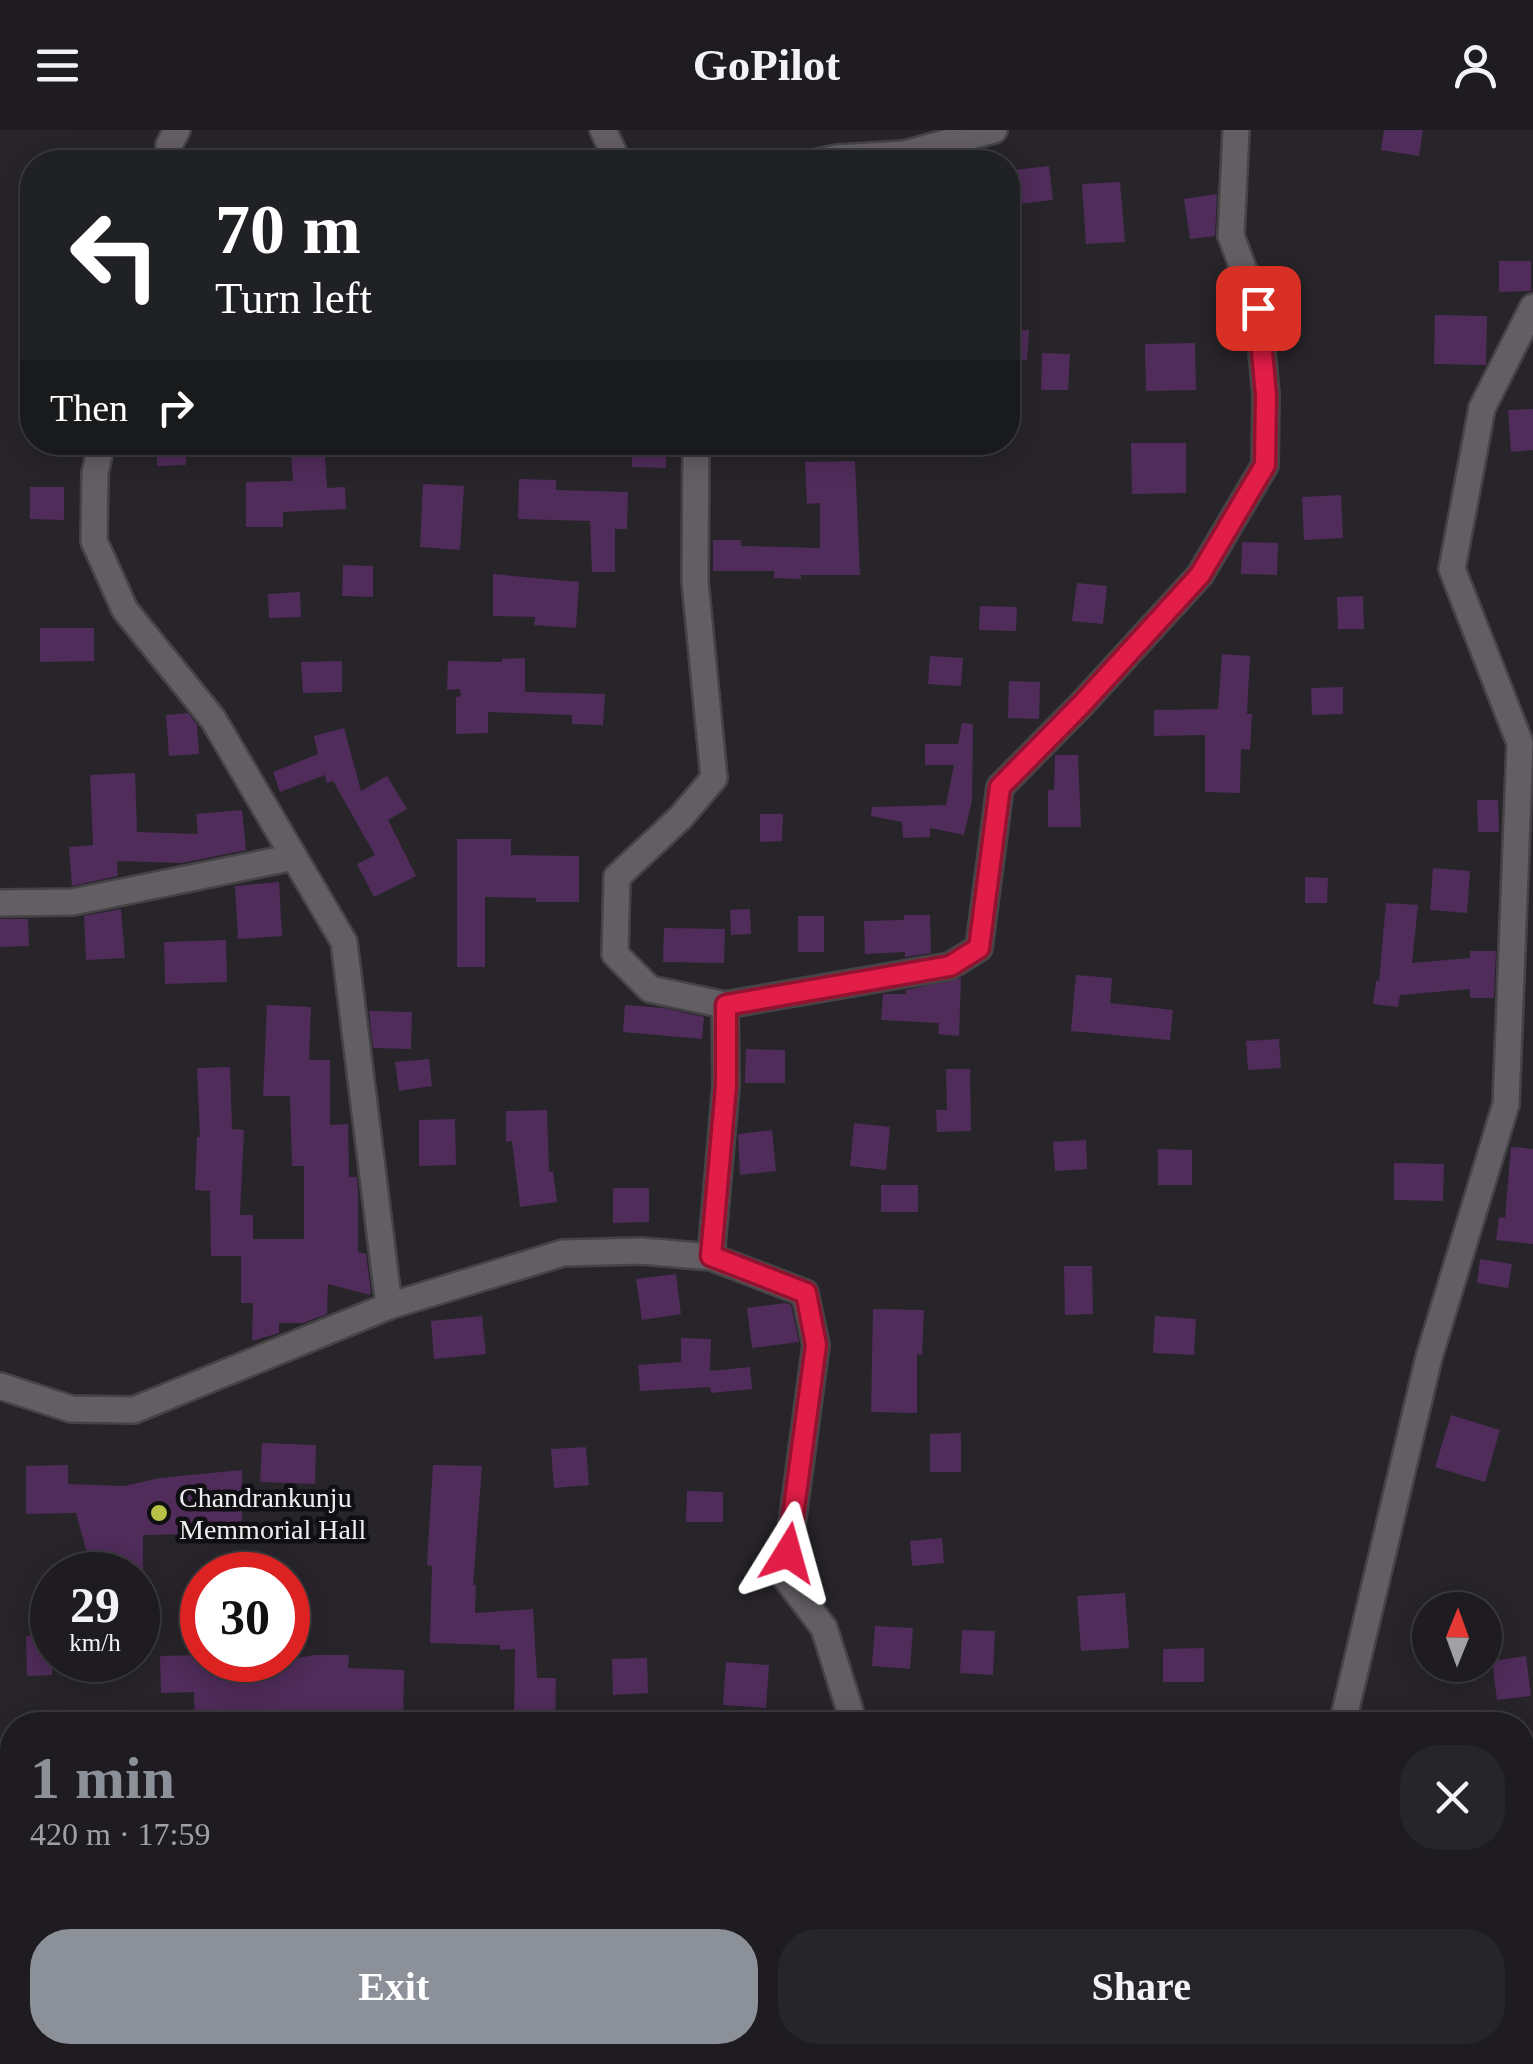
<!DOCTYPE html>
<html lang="en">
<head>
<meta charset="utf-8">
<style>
	body { margin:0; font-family:"Times New Roman",serif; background:#262529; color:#f1f3f6; height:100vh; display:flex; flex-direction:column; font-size:38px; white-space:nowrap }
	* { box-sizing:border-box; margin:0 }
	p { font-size:32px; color:#a1a1a5 }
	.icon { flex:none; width:55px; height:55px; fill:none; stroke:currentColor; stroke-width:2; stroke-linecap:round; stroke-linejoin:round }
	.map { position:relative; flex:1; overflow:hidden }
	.panel { position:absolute; left:0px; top:1582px; width:1535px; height:352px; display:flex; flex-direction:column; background:#1e1c20; border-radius:40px 40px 0 0; box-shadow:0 5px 25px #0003,0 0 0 2px #3c3a3e }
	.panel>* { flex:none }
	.hud { position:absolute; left:20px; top:20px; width:1000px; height:305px; border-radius:40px; box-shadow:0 5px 25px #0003,0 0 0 2px #3c3a3e; background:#202124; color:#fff; overflow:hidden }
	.needle { width:65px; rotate:1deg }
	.tools { position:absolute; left:1412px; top:1462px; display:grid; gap:20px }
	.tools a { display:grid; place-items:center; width:90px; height:90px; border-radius:50%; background:#1e1c20; box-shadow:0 5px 25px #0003,0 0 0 2px #3c3a3e; font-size:50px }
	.speed { position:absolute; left:30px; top:1422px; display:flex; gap:20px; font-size:50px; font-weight:700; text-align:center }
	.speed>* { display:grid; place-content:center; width:130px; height:130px; border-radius:50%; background:#1e1c20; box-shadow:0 5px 25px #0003,0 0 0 2px #3c3a3e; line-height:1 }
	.speed small { font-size:25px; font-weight:400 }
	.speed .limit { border:15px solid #d22; background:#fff; color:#111 }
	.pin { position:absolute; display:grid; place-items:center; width:85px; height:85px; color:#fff; margin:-42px; border-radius:20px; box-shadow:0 5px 15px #0006 }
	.me { position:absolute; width:110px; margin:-55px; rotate:8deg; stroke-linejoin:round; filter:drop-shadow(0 0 8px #0008) }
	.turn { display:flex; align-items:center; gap:35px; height:210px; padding:0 30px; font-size:45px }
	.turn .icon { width:130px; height:130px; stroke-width:2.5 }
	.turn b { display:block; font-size:70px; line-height:85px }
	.then { display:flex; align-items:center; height:95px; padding:0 30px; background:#0003; gap:20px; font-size:38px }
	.round { display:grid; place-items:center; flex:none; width:105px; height:105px; border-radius:40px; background:#262529 }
	.head { display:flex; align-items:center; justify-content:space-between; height:170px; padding:0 30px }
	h1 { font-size:60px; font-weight:800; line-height:75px; color:#8c9099 }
	.cta { display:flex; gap:20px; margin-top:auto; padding:20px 30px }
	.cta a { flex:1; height:115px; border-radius:40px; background:#8c9099; color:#fff; font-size:40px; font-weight:800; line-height:115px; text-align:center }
	.cta a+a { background:#262529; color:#f1f3f6 }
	header { display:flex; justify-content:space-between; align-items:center; height:130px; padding:0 30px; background:#1e1c20; font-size:45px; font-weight:800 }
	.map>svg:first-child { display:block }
	.building { fill:#4f2c5a }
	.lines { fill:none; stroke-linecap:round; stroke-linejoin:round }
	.street-casing { stroke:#464347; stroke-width:30 }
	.street { stroke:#625e63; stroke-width:25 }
	.route-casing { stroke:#92132f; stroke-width:25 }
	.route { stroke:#e11d48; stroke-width:18 }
	.poi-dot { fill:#b8c147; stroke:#100f11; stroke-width:4 }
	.labels { text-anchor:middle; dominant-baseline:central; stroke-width:9; stroke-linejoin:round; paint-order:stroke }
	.poi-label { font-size:28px; fill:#eeecef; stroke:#100f11; text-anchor:start }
</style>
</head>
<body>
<header><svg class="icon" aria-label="menu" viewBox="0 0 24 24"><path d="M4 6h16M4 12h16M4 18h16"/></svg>GoPilot<svg class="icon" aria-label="person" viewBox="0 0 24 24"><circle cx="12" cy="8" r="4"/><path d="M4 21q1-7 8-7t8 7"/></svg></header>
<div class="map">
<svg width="1533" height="1934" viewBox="0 0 1533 1934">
	<rect width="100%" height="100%" fill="#28252a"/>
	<g class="building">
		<polygon points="1384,0 1423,0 1419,26 1381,20"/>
		<polygon points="1049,36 1053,70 1018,74 1013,40"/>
		<polygon points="1120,52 1125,112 1086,114 1082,54"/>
		<polygon points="1217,64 1215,106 1190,109 1184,69"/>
		<polygon points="1499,131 1531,131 1531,161 1499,162"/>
		<polygon points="1435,185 1487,186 1486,235 1434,234"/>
		<polygon points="1008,200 1029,200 1027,230 1008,229"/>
		<polygon points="1195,213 1196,260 1146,261 1145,214"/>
		<polygon points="1042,223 1070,224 1068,260 1041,260"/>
		<polygon points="1533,279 1533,320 1511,322 1508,280"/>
		<polygon points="157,312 186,312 186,335 157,336"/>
		<polygon points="290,312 324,312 327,358 345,357 346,379 283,382 283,397 246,397 246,352 293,351"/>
		<polygon points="632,312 666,312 666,338 632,337"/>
		<polygon points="1131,313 1186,313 1186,363 1132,364"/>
		<polygon points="855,331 860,445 801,445 801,449 774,448 774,441 713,441 713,410 741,410 741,416 820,418 820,373 807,374 805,332"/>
		<polygon points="519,349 556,350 556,360 628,362 627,399 615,399 615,442 592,442 590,391 518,389"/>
		<polygon points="423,354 464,356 460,420 420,417"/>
		<polygon points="30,357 64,357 64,390 30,389"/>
		<polygon points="1341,365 1343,408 1304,410 1302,367"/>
		<polygon points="1242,412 1278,413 1277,445 1241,444"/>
		<polygon points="343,435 373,436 373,467 342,466"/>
		<polygon points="493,444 579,452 576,498 534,495 535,487 493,486"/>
		<polygon points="1077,453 1107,456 1103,494 1072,491"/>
		<polygon points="300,462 301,487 269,488 268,464"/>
		<polygon points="1363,466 1364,499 1338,499 1337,467"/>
		<polygon points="980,476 1017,477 1016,501 979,500"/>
		<polygon points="40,498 94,498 94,531 40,532"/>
		<polygon points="1222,524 1250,526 1247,584 1252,584 1250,620 1241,619 1240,663 1205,662 1205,605 1154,606 1154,580 1218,579"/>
		<polygon points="930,526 963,528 961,556 928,554"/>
		<polygon points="525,528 525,562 605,564 603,595 572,594 572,585 488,582 488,603 456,604 456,567 461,566 460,559 447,560 448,531 502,532 502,529"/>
		<polygon points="342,531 342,562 303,563 301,532"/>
		<polygon points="1009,551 1040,552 1039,589 1008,588"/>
		<polygon points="1343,557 1343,584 1312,585 1311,558"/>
		<polygon points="188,583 197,595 199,624 169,626 166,585"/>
		<polygon points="962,593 973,594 972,670 964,705 930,698 930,707 903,708 902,692 871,686 872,677 946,675 954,635 925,635 925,614 958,614"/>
		<polygon points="344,598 361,661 387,646 407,679 388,690 416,746 374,767 357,734 375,725 333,651 327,653 325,645 280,662 273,642 318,624 314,606"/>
		<polygon points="1055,625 1078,625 1081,697 1048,697 1048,660 1054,660"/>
		<polygon points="135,643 137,702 198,704 196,684 242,680 246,720 182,733 117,731 118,746 72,756 69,717 93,715 90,645"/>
		<polygon points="1477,670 1498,670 1499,702 1478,702"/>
		<polygon points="760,684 783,684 782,711 760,712"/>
		<polygon points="457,709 511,709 511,725 579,726 579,772 536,772 536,768 485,767 485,837 457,837"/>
		<polygon points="1433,738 1470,741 1467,783 1430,780"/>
		<polygon points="1305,747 1328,748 1327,773 1305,773"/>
		<polygon points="279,752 282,806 238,809 235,756"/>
		<polygon points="1386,773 1418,775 1412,833 1470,828 1470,821 1496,821 1494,868 1470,868 1470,859 1400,865 1398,877 1373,874 1376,851 1379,851"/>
		<polygon points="121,779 125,828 86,830 84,786"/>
		<polygon points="750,779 751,804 731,805 730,780"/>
		<polygon points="904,785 930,785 931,823 905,827 905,822 865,824 864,791 904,790"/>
		<rect x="798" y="786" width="26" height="36"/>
		<polygon points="0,789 28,789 29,816 0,817"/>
		<polygon points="664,798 725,799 724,833 663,832"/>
		<polygon points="226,810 227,852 165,854 164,812"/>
		<polygon points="1076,845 1112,848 1110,873 1173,880 1170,910 1071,901"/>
		<polygon points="961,848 959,906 938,904 939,893 881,890 883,864 906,864 906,860"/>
		<polygon points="267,875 311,877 309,930 330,930 330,995 348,994 349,1047 357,1047 358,1060 358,1122 366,1124 371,1162 370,1165 328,1154 327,1184 303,1193 279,1193 279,1203 252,1211 253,1173 241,1173 241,1126 211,1126 210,1061 195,1060 197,1007 200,1007 197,938 230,937 232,999 244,1000 240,1085 253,1085 253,1109 304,1109 304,1036 292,1036 290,966 263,966"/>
		<polygon points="625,875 664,878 704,887 702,909 623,902"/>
		<polygon points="369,881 412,882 411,919 373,918"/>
		<polygon points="1279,909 1281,938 1248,940 1246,911"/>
		<polygon points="746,919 785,920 785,953 745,953"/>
		<polygon points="429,929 432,956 399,961 395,932"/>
		<polygon points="946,939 970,939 971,1001 937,1002 936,980 947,980"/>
		<polygon points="547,980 549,1042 553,1041 557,1072 520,1077 512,1011 506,1012 506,981"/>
		<polygon points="455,989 456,1035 419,1036 419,990"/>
		<polygon points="854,993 890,997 886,1040 850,1036"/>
		<polygon points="772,1000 776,1041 740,1045 738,1004"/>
		<polygon points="1086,1010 1087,1039 1055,1041 1053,1012"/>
		<polygon points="1511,1017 1533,1019 1533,1114 1496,1110 1499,1087 1505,1088"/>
		<polygon points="1158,1019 1192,1020 1192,1055 1158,1055"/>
		<polygon points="1394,1033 1444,1034 1443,1071 1394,1070"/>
		<rect x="881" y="1055" width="37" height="27"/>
		<polygon points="613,1058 649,1058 649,1092 613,1093"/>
		<polygon points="1480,1129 1512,1134 1508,1158 1477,1153"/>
		<polygon points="1064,1136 1092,1136 1093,1184 1065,1185"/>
		<polygon points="676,1144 681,1184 642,1190 636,1149"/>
		<polygon points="786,1173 791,1175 799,1212 752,1218 747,1178"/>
		<polygon points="873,1179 924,1180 922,1225 917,1224 917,1283 871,1282"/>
		<polygon points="482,1186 486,1224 434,1229 431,1191"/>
		<polygon points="1155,1186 1196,1189 1194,1225 1153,1223"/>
		<polygon points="681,1208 711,1209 710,1241 750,1237 752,1259 711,1263 710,1254 710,1257 640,1261 638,1235 681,1232"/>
		<polygon points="1451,1285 1500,1300 1485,1352 1435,1337"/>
		<polygon points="961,1303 961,1342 930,1342 930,1304"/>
		<polygon points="262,1313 316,1315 315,1354 260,1352"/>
		<polygon points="586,1317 589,1355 554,1358 551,1319"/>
		<polygon points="68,1335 68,1354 124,1356 160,1348 242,1340 242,1403 143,1405 143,1445 93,1445 76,1383 26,1384 26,1336"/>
		<polygon points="433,1335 482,1336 473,1455 476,1455 475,1483 533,1479 537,1548 556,1548 555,1595 514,1595 515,1519 500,1520 500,1515 430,1513 432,1436 427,1435"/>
		<polygon points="687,1361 723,1362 723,1392 686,1392"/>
		<polygon points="942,1408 944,1433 912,1436 910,1411"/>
		<polygon points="1125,1463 1129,1518 1081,1521 1077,1466"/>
		<polygon points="875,1496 913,1498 910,1539 872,1536"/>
		<polygon points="962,1500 995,1501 993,1545 960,1543"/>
		<polygon points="26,1506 52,1506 52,1545 27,1546"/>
		<polygon points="1204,1518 1204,1552 1163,1552 1163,1519"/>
		<polygon points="202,1525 202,1530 288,1530 314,1525 349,1525 348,1538 404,1540 403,1595 195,1595 194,1562 161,1563 160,1526"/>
		<polygon points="1526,1526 1531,1566 1497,1570 1492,1531"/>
		<polygon points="647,1528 648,1563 613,1565 612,1529"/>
		<polygon points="726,1532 769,1535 766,1578 723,1575"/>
	</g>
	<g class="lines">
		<defs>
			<g id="street">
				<polyline points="603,0 618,32"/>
				<polyline points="168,32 169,15 177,0"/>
				<polyline points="818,32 837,28 904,24 994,0"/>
				<polyline points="102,312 95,343 94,411 125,480 213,589 344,812 389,1176"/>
				<polyline points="696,312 695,451 714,648 681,687 617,747 615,824 650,859 725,875 726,956 711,1127"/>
				<polyline points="0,773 73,772 294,727"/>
				<polyline points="725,875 950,836 979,818 1000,657 1082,574 1200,445 1265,335 1266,265 1258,178 1231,106 1236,0"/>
				<polyline points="0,1256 71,1279 134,1280 389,1176 563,1123 641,1121 711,1127 805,1163 816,1215 785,1447 824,1498 851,1584 849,1595"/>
				<polyline points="1342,1595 1429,1227 1506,974 1520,613 1452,439 1482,278 1533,177"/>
				<polyline points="818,1934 819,1922"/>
				<polyline points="1256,1934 1258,1922"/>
				<polyline points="1492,1934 1493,1922"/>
			</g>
		</defs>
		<use href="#street" class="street-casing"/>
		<use href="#street" class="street"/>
	</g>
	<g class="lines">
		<defs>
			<polyline id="route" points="788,1423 816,1215 806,1163 711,1126 726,956 726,875 950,836 979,818 1000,657 1082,574 1200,445 1265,335 1266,265 1258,178"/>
		</defs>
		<use href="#route" class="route-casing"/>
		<use href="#route" class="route"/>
	</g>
	<circle class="poi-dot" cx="159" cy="1383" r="10"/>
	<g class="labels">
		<g class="poi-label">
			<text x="179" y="1367">Chandrankunju<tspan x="179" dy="32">Memmorial Hall</tspan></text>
		</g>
	</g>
</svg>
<div class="tools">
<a><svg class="needle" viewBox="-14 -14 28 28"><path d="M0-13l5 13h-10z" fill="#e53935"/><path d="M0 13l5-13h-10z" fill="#a1a1a5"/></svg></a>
</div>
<div class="speed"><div>29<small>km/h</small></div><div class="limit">30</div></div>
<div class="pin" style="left:1258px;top:178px;background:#d93025"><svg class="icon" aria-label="arrive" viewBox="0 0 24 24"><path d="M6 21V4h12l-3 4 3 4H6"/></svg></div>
<svg class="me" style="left:788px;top:1423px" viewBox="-20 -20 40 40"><path d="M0-17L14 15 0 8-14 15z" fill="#e11d48" stroke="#fff" stroke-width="4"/></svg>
<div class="hud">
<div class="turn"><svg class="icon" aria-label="left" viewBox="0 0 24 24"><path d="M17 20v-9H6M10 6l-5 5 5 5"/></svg><div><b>70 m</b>Turn left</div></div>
<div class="then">Then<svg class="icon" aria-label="right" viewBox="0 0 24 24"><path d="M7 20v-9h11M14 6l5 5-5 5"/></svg></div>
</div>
<section class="panel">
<div class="head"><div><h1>1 min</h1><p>420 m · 17:59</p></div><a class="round"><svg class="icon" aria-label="close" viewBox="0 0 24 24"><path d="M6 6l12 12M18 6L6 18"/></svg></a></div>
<div class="cta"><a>Exit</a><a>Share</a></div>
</section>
</div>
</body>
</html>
